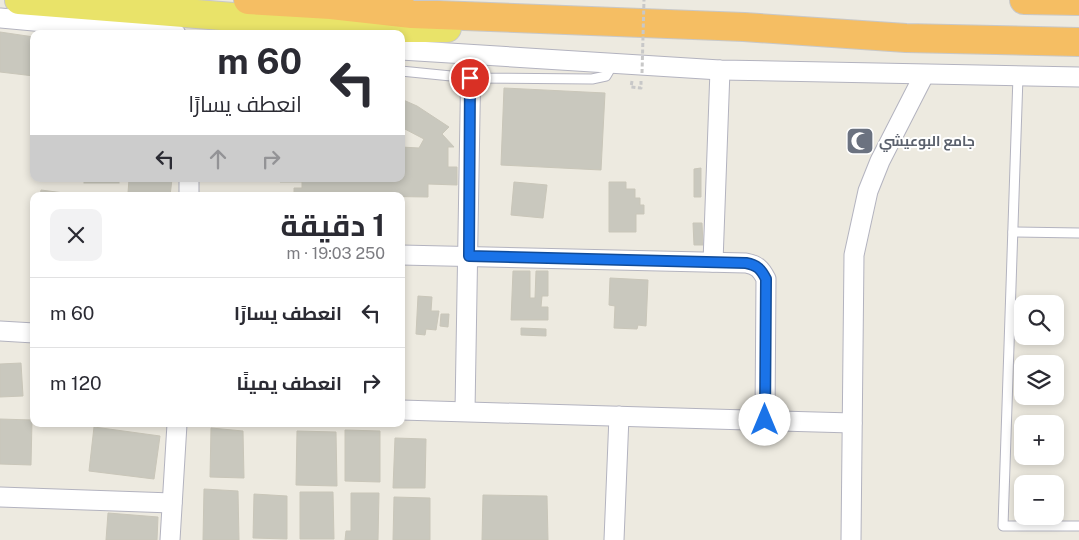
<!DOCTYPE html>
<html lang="ar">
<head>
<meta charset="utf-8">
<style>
	body { margin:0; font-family:"Public Sans",Cairo,sans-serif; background:#f2f2f3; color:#2b2b33; direction:rtl; height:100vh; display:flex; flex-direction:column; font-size:19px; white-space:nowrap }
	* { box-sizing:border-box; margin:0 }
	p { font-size:16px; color:#7c7c81 }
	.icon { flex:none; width:28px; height:28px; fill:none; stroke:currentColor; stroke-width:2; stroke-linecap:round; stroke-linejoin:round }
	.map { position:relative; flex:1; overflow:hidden; direction:ltr }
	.panel { position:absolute; left:30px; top:192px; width:375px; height:235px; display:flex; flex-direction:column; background:#fff; border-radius:10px; box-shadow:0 2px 8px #0003; direction:rtl }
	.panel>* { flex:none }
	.guide { position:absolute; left:30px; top:30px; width:375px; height:152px; border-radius:10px; box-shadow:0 2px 8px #0003; direction:rtl; background:#fff; color:#2b2b33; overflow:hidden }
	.buttons { position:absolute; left:1014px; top:295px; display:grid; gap:10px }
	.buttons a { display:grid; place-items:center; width:50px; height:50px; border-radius:10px; background:#fff; box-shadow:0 2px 8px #0003; font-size:25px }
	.pin { position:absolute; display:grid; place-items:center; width:42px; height:42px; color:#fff; margin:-21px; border:2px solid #fff; border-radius:50%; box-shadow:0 1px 5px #0007 }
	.me { position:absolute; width:55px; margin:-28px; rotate:0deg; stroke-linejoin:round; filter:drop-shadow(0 0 4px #0008) }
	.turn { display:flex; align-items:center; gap:18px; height:105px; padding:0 20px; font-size:22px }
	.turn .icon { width:65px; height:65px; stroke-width:2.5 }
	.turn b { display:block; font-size:35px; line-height:42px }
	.lanes { display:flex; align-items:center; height:48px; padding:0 20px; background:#0003; justify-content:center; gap:25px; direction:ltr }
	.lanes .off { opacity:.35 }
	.round { display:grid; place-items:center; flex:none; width:52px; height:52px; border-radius:10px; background:#f2f2f3 }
	.headline { display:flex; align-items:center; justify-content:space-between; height:85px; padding:0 20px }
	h1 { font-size:30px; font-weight:700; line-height:38px }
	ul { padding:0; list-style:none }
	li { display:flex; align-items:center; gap:15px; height:70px; padding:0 20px; border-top:1px solid #e1e1e2 }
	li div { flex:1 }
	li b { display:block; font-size:19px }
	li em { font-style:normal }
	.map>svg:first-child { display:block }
	.building { fill:#c9c8be; stroke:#c9c6b9 }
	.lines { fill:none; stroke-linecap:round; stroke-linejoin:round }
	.lane-casing { stroke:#b3b3bf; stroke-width:11 }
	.street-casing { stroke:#b3b3bf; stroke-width:21 }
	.primary-casing { stroke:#c8c8c8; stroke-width:30 }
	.highway-casing { stroke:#c8c8c8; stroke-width:30 }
	.path { stroke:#c8c8c8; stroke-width:3; stroke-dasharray:4 2.5; stroke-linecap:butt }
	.lane { stroke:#fff; stroke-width:9 }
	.street { stroke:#fff; stroke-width:19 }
	.primary { stroke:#e9e369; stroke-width:28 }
	.highway { stroke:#f5be63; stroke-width:28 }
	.path-bridge { stroke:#c8c8c8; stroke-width:3; stroke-dasharray:4 2.5; stroke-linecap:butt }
	.route-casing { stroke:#114b97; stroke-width:12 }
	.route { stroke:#1a73e8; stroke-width:9 }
	.labels { text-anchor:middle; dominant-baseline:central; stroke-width:4; stroke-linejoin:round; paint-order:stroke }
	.worship-label { font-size:14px; font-weight:bold; fill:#5b616d; stroke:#fff; text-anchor:start }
</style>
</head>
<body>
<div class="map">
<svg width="1079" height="540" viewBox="0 0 1079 540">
	<rect width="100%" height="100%" fill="#edeae0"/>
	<g class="building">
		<polygon points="0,32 34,37 34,76 0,72"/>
		<polygon points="504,88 605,93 601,170 501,165"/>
		<polygon points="401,99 417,106 449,127 442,134 454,147 448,147 448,167 457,167 457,185 428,184 428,197 294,195 294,188 302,188 302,182 280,182 280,179 401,179 401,147 419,148 424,139 401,127"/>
		<polygon points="701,168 701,197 694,197 694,169"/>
		<rect x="84" y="179" width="35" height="4"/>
		<polygon points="129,179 172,179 170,196 128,193"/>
		<polygon points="514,182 547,185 543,218 511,215"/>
		<polygon points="609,182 626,182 626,189 635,189 635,198 640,198 640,205 644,205 644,214 636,214 636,232 609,232"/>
		<polygon points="41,190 64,193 64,196 40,196"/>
		<polygon points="693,223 702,223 703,245 694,245"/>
		<polygon points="513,271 530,271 530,298 535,298 536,271 548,271 548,296 542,296 541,307 548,307 548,320 511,320"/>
		<polygon points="610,278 648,280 646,326 638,325 637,329 614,328 615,306 609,305"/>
		<polygon points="418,296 432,297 431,311 439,311 436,330 426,329 425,335 416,334"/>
		<polygon points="441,314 449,314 448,327 440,326"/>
		<polygon points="521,328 546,329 546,336 521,335"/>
		<polygon points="21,363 23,396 0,397 0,364"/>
		<polygon points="0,419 32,420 31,465 0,464"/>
		<polygon points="94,427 160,436 154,479 89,471"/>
		<polygon points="211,428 243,431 244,478 210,477"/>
		<polygon points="345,430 380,431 380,482 345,481"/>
		<polygon points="297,431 336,432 337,486 296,485"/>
		<polygon points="395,438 426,439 425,488 393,488"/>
		<polygon points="204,489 238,491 239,540 203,540"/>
		<polygon points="300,492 333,492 334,539 300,539"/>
		<polygon points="351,493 379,493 378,540 345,540 346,531 351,531"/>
		<polygon points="254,494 287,496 287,539 253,538"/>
		<polygon points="483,495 547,496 548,540 482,540"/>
		<polygon points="394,497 430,498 430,540 393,540"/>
		<polygon points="108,513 158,517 157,540 106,540"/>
	</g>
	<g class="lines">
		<defs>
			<g id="lane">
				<polyline points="401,71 471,78 592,79 606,76 613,64"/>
				<polyline points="1018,76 1003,526 1079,526"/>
				<polyline points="1013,232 1079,233"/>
			</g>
			<g id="street">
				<polyline points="0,18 176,34"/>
				<polyline points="401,50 720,70 1079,77"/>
				<polyline points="189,196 189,179"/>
				<path d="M401,255L746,263C757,265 761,269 766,279L765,419"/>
				<polyline points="713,262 720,70"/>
				<polyline points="0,331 34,333"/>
				<polyline points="401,410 852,423"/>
				<polyline points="465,411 471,55"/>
				<polyline points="0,497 172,503"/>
				<polyline points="170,540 177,424"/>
				<polyline points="614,540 619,416"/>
				<polyline points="851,540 854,255 868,191 880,161 924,75"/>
			</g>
			<polyline id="primary" points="19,0 374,28 447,28"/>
			<g id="highway">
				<polyline points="248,0 331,5 412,14 744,27 906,38 1079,42"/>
				<polyline points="1024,0 1079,1"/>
			</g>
		</defs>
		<use href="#lane" class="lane-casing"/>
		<use href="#street" class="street-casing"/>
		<use href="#primary" class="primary-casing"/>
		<use href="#highway" class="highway-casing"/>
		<polyline class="path" points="632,81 631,87 641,88 641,81"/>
		<use href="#lane" class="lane"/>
		<use href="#street" class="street"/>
		<use href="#primary" class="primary"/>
		<use href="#highway" class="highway"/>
		<polyline class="path-bridge" points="642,73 644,0"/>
	</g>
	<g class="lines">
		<defs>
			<path id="route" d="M470,78L469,256L746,263C757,265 761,269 766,279L765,420"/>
		</defs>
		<use href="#route" class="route-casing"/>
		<use href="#route" class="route"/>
	</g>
	<defs>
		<symbol id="mosque-square" viewBox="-11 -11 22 22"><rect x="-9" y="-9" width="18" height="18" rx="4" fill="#6b7280" stroke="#fff"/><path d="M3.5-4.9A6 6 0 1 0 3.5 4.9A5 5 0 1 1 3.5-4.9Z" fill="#fff"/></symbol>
	</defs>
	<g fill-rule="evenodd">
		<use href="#mosque-square" x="844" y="125" width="32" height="32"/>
	</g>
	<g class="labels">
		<g class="worship-label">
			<text x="879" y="141">جامع البوعيشي</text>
		</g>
	</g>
</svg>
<div class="buttons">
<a><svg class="icon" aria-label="search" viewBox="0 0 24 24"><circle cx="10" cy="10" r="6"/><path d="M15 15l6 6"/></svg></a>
<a><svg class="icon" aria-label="layers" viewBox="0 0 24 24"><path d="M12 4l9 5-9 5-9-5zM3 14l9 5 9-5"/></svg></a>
<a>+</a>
<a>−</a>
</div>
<div class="pin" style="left:470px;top:78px;background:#d93025"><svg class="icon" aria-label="arrive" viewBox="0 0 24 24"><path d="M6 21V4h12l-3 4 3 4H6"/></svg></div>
<svg class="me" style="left:765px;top:420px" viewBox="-20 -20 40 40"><circle r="19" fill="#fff"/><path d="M0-13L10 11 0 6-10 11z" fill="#1a73e8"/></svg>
<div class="guide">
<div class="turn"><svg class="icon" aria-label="left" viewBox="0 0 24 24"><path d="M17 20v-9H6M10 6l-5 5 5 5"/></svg><div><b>60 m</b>انعطف يسارًا</div></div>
<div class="lanes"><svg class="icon" aria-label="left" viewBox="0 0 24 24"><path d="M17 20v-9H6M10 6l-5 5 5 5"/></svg><svg class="icon off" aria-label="ahead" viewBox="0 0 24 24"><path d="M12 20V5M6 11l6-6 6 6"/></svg><svg class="icon off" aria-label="right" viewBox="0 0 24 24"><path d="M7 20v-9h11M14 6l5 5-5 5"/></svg></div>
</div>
<section class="panel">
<div class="headline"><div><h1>1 دقيقة</h1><p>250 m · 19:03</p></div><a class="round"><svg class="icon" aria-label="close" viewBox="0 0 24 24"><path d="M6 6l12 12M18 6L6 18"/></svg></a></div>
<ul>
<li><svg class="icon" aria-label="left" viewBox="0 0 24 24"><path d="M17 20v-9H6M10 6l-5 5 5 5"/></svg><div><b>انعطف يسارًا</b></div><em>60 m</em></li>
<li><svg class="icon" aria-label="right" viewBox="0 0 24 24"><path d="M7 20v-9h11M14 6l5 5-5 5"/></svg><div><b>انعطف يمينًا</b></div><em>120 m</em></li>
</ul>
</section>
</div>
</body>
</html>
